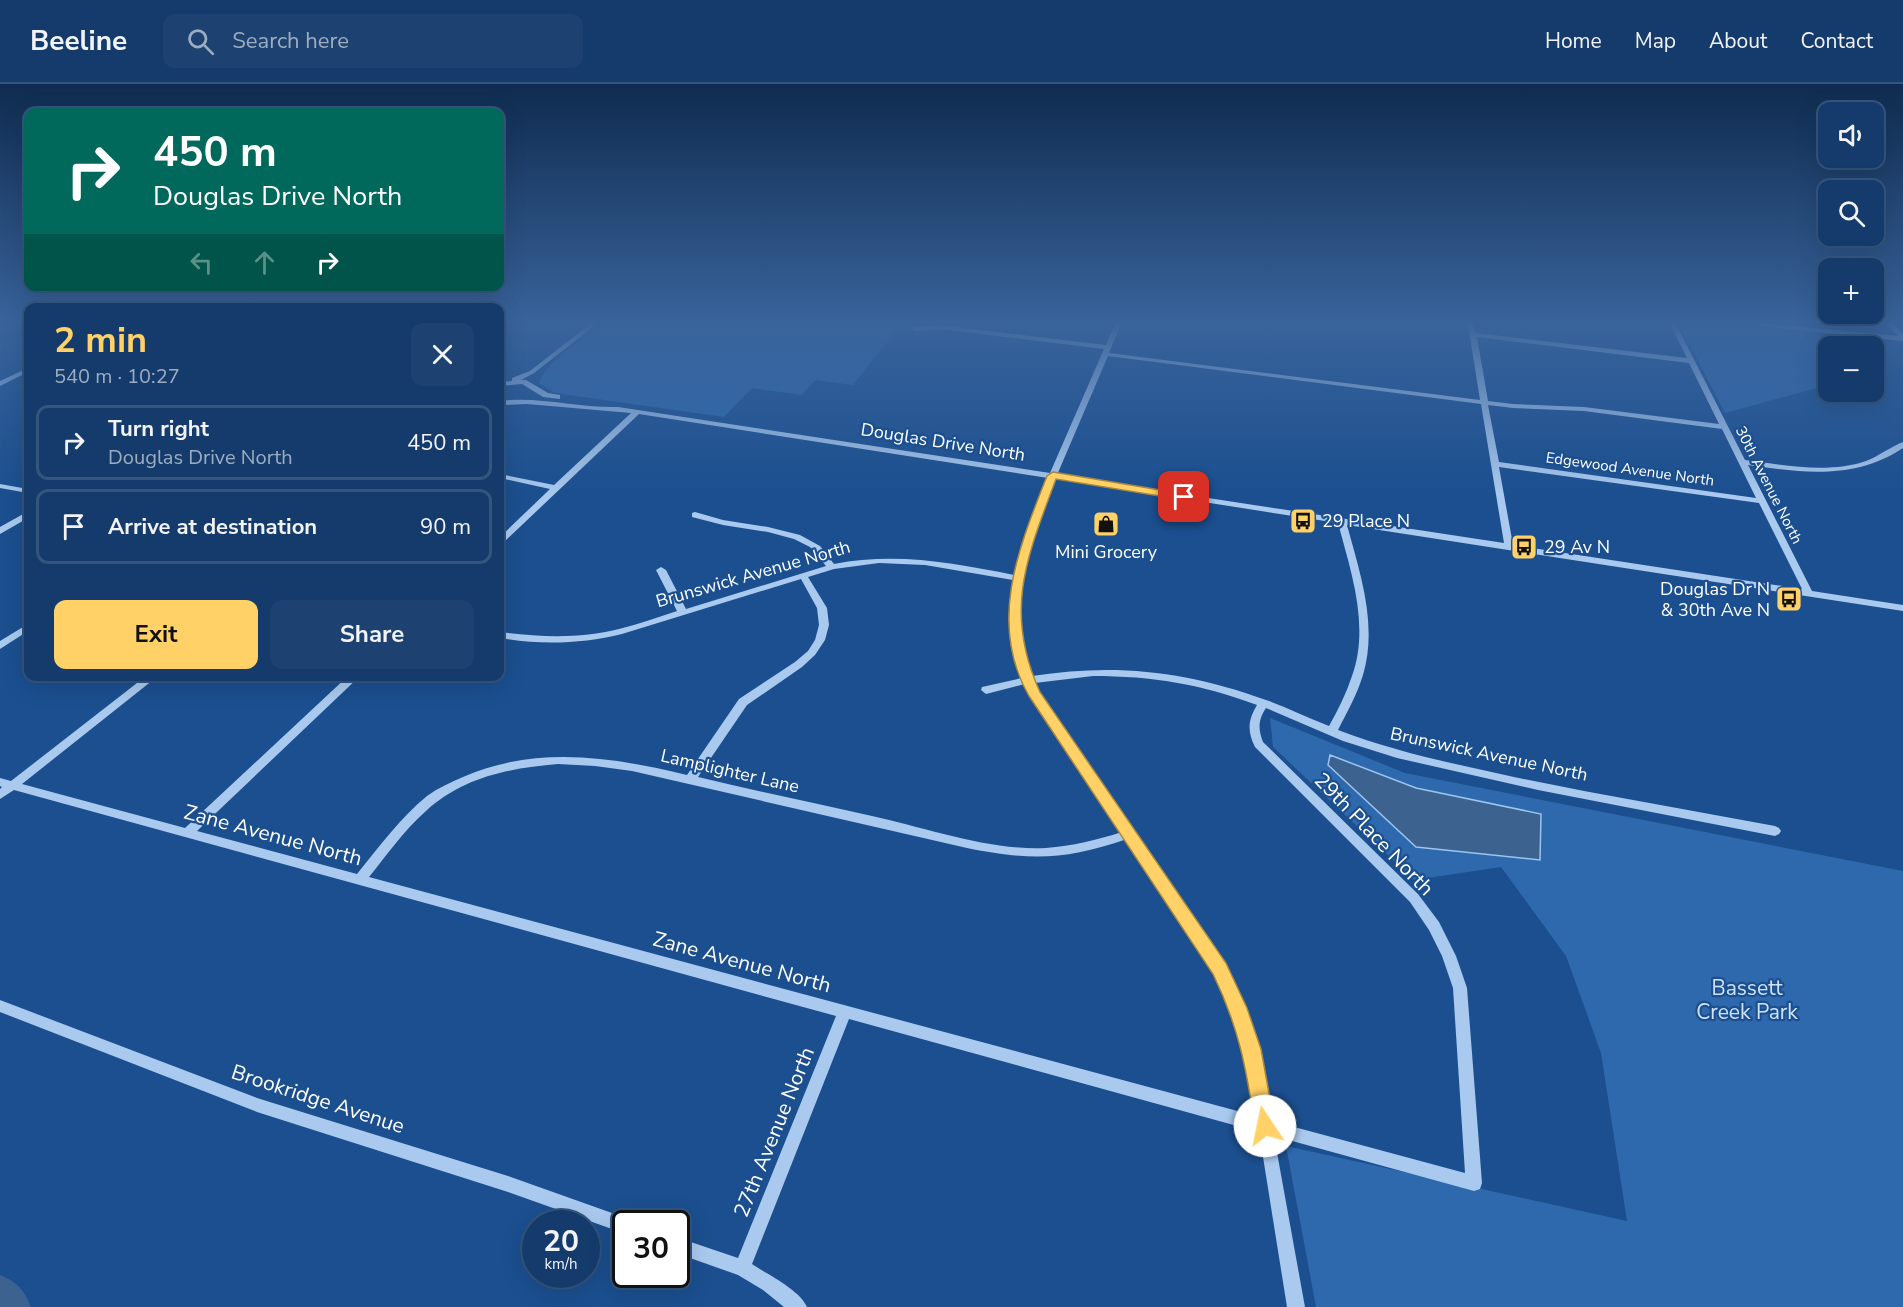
<!DOCTYPE html>
<html lang="en">
<head>
<meta charset="utf-8">
<style>
	body { margin:0; font-family:"Nunito Sans",sans-serif; background:#1d4271; color:#f1f3f6; height:100vh; display:flex; flex-direction:column; font-size:22px; white-space:nowrap }
	* { box-sizing:border-box; margin:0 }
	p { font-size:20px; color:#9dadc1 }
	.icon { flex:none; width:33px; height:33px; fill:none; stroke:currentColor; stroke-width:2; stroke-linecap:round; stroke-linejoin:round }
	.map { position:relative; flex:1; overflow:hidden }
	.drawer { position:absolute; left:24px; top:219px; width:480px; height:378px; display:flex; flex-direction:column; background:#143b6b; border-radius:12px; box-shadow:0 6px 24px #0002,0 0 0 2px #33557e }
	.drawer>* { flex:none }
	.hud { position:absolute; left:24px; top:24px; width:480px; height:183px; border-radius:12px; box-shadow:0 6px 24px #0002,0 0 0 2px #33557e; background:#00695c; color:#fff; overflow:hidden }
	.fabs { position:absolute; left:1818px; top:18px; display:grid; gap:12px }
	.fabs a { display:grid; place-items:center; width:66px; height:66px; border-radius:12px; background:#143b6b; box-shadow:0 6px 24px #0002,0 0 0 2px #33557e; font-size:30px }
	.speed { position:absolute; left:522px; top:1126px; display:flex; gap:12px; font-size:30px; font-weight:700; text-align:center }
	.speed>* { display:grid; place-content:center; width:78px; height:78px; border-radius:50%; background:#143b6b; box-shadow:0 6px 24px #0002,0 0 0 2px #33557e; line-height:1 }
	.speed small { font-size:15px; font-weight:400 }
	.speed .limit { border:3px solid #111; border-radius:9px; background:#fff; color:#111 }
	.pin { position:absolute; display:grid; place-items:center; width:51px; height:51px; color:#fff; margin:-26px; border-radius:12px; box-shadow:0 3px 9px #0006 }
	.me { position:absolute; width:66px; margin:-33px; rotate:349deg; stroke-linejoin:round; filter:drop-shadow(0 0 4px #0008) }
	.turn { display:flex; align-items:center; gap:21px; height:126px; padding:0 30px; font-size:27px }
	.turn .icon { width:78px; height:78px; stroke-width:2.5 }
	.turn b { display:block; font-size:42px; line-height:51px }
	.lanes { display:flex; align-items:center; height:57px; padding:0 30px; background:#0003; justify-content:center; gap:30px; direction:ltr }
	.lanes .off { opacity:.35 }
	.round { display:grid; place-items:center; flex:none; width:63px; height:63px; border-radius:12px; background:#1d4271 }
	.overview { display:flex; align-items:center; justify-content:space-between; height:102px; padding:0 30px }
	h1 { font-size:36px; font-weight:700; line-height:45px; color:#ffd166 }
	.button { display:flex; gap:12px; margin-top:auto; padding:12px 30px }
	.button a { flex:1; height:69px; border-radius:12px; background:#ffd166; color:#111; font-size:24px; font-weight:700; line-height:69px; text-align:center }
	.button a+a { background:#1d4271; color:#f1f3f6 }
	ul { padding:0; list-style:none }
	li { display:flex; align-items:center; gap:18px; height:75px; margin:0 12px 9px; padding:0 18px; border:3px solid #33557e; border-radius:12px }
	li div { flex:1 }
	li b { display:block; font-size:22px }
	li em { font-style:normal }
	header { display:flex; align-items:center; gap:36px; box-sizing:border-box; height:84px; padding:0 30px; background:#143b6b; border-bottom:2px solid #33557e }
	header strong { font-size:28px }
	nav { display:flex; gap:33px; margin-inline-start:auto; font-size:21px }
	.search { width:420px; height:54px; background:#1d4271; display:flex; align-items:center; gap:15px; box-sizing:border-box; padding:0 21px; border-radius:12px; color:#9dadc1; font-size:22px }
	.map>svg:first-child { display:block }
	.green { fill:#2e69ad }
	.water { fill:#3c6290; stroke:#9cc4f0; stroke-width:1.5 }
	.lines { fill:none; stroke-linecap:round; stroke-linejoin:round }
	.river { fill:#3c6290; fill-rule:evenodd }
	.minor { fill:#a9c9ee; fill-rule:evenodd }
	.route { fill:#ffd166; stroke:#a68842; stroke-width:1.5 }
	.labels { text-anchor:middle; dominant-baseline:central; stroke-width:4.5; stroke-linejoin:round; paint-order:stroke }
	.far-street-label { font-size:15px; fill:#fff; stroke:#1b4f8f }
	.street-label { font-size:18px; fill:#fff; stroke:#1b4f8f }
	.poi-label { font-size:18px; fill:#fff; stroke:#1b4f8f; text-anchor:start }
	.near-street-label { font-size:21px; fill:#fff; stroke:#1b4f8f }
	.near-park-label { font-size:21px; fill:#cfe3fa; stroke:#1b4f8f }
</style>
</head>
<body>
<header>
<strong>Beeline</strong>
<div class="search"><svg class="icon" aria-label="search" viewBox="0 0 24 24"><circle cx="10" cy="10" r="6"/><path d="M15 15l6 6"/></svg>Search here</div>
<nav><a>Home</a><a>Map</a><a>About</a><a>Contact</a></nav>
</header>
<div class="map">
<svg width="1903" height="1223" viewBox="0 0 1903 1223">
	<rect width="100%" height="100%" fill="#1b4f8f"/>
	<g class="green">
		<path d="M603,240H901L853,301L815,296L802,311L752,304L724,333L555,309L539,299C549,274 582,256 603,240Z"/>
		<polygon points="1679,240 1740,240 1818,248 1828,263 1828,301 1725,329"/>
		<polygon points="1270,634 1405,689 1903,787 1903,1223 1316,1223 1286,1062 1627,1137 1601,969 1566,872 1501,783 1414,796 1273,663"/>
	</g>
	<polygon class="water" points="1330,671 1416,704 1541,730 1540,776 1416,763 1328,681"/>
	<g class="lines">
		<path class="river" d="M0,1191C17,1198 24,1206 31,1223H0Z"/>
		<g class="minor">
			<polygon points="590,240 597,240 534,289 521,296 526,296 548,309 560,311 560,315 543,313 522,300 500,302 500,298 512,297 512,294 530,287"/>
			<path d="M1115,240H1121L1109,269L1480,316L1468,240H1474L1476,249L1687,274L1670,240H1676L1745,376C1784,381 1828,390 1866,377C1879,372 1890,363 1903,358V364C1855,396 1803,389 1748,381L1812,507L1903,521V527L1347,441C1360,489 1378,541 1363,591C1357,611 1347,628 1338,646C1395,668 1455,680 1514,693C1601,711 1688,726 1775,742L1779,744L1781,747L1779,750L1775,752L1538,706L1397,674L1343,657L1266,624C1258,636 1258,645 1263,658L1418,810L1439,838L1456,872L1467,904L1482,1099L1480,1105L1474,1107L1274,1052L1305,1223H1287L1259,1048L849,935L752,1180C767,1190 800,1206 807,1223H784L763,1206L738,1191L676,1169V1153L738,1174L836,932L14,706L0,715V705L2,703L0,702V694L11,697L146,592H158L22,700L185,744L348,592H360L197,747L357,790C379,763 400,734 427,712C438,704 451,698 463,693C536,661 613,673 687,691L739,615L795,578L808,567L815,556L819,541L817,524L801,495L622,550C582,560 540,561 500,554V548C539,553 580,555 619,545C639,540 658,533 677,527L656,486L661,483L666,486L686,525L826,482L810,463L794,455L768,448L723,441L692,433V429L695,428L723,436L768,443L800,451L820,462L834,480C896,468 954,479 1014,491L1024,455L1048,394L639,330L503,459L500,460V453L550,405L500,394V390L554,401L631,329L527,320L500,321V317C539,312 578,324 618,323L1050,389L1104,265L940,245L915,247L912,245L915,243L940,241L1106,261ZM1477,253L1689,279L1719,340L1584,323L1513,320L1488,317ZM1108,272L1481,320L1504,459L1057,391ZM1488,321L1513,324L1584,327L1722,345L1756,414L1499,378ZM1499,383L1759,419L1802,505L1513,461ZM1056,395L1338,439C1351,488 1370,542 1352,592C1346,610 1338,626 1329,642C1308,634 1287,623 1266,616C1186,587 1116,579 1032,592C1004,522 1030,461 1056,395ZM879,479L925,481L1013,496C1006,530 1009,562 1022,594L982,603L981,606L986,610L1025,600L1030,612L1122,748C1097,756 1072,762 1046,764C991,767 926,744 872,732C814,719 756,707 698,693L747,621L802,583L815,571L825,556L829,541L827,524L808,493L834,485ZM1093,592C1153,592 1200,600 1257,621C1248,636 1247,647 1255,663L1410,818L1429,846L1442,872L1453,904L1465,1089L1272,1037L1259,965L1245,924L1225,880L1039,608L1035,599ZM558,680L595,682L632,687L967,764C1031,777 1066,776 1127,755C1171,822 1223,886 1244,964C1250,986 1252,1010 1256,1032L369,793C387,771 404,746 426,727C463,693 510,684 558,680Z"/>
			<polygon points="1757,240 1776,240 1898,252 1887,240 1893,240 1903,250 1903,257 1760,242"/>
			<polygon points="28,284 28,288 0,302 0,297"/>
			<polygon points="0,400 28,405 28,409 0,404"/>
			<polygon points="25,429 28,429 28,434 0,450 0,443"/>
			<polygon points="28,540 28,547 0,565 0,557"/>
			<polygon points="0,916 257,1014 508,1092 626,1134 632,1136 633,1140 626,1140 626,1150 508,1108 257,1028 0,928"/>
		</g>
	</g>
	<linearGradient id="sky" x2="0" y2="1"><stop stop-color="#0f2b4f"/><stop offset="0.58" stop-color="#39639b"/><stop offset="1" stop-color="#39639b" stop-opacity="0"/></linearGradient>
	<rect width="1903" height="411" fill="url(#sky)"/>
	<path class="route" d="M1053,388L1184,410L1190,413L1184,416L1056,395C1027,473 1003,527 1040,608L1226,879L1247,924L1261,965L1275,1042L1272,1049L1265,1051L1258,1049L1255,1042C1246,983 1239,944 1213,890L1029,612C987,539 1019,463 1047,392Z"/>
	<defs>
		<symbol id="bus-square" viewBox="-11 -11 22 22"><rect x="-9" y="-9" width="18" height="18" rx="4" fill="#ffd166" stroke="#1b4f8f"/><path d="M-5-6H5V4H4V6H2V4H-2V6H-4V4H-5ZM-3.5-4V0h7V-4ZM-3.5 1.2v1.5H-2V1.2ZM2 1.2v1.5H3.5V1.2Z" fill="#111"/></symbol>
		<symbol id="shop-square" viewBox="-11 -11 22 22"><rect x="-9" y="-9" width="18" height="18" rx="4" fill="#ffd166" stroke="#1b4f8f"/><path d="M-5-2.5h2.3a2.7 3.5 0 0 1 5.4 0H5L5.5 6h-11ZM-1.5-2.5h3a1.5 2.3 0 0 0-3 0Z" fill="#111"/></symbol>
	</defs>
	<g fill-rule="evenodd">
		<use href="#bus-square" x="1288" y="422" width="30" height="30"/>
		<use href="#shop-square" x="1091" y="425" width="30" height="30"/>
		<use href="#bus-square" x="1509" y="448" width="30" height="30"/>
		<use href="#bus-square" x="1774" y="500" width="30" height="30"/>
	</g>
	<g class="labels">
		<g class="far-street-label">
			<text transform="translate(1630 385) rotate(8)">Edgewood Avenue North</text>
			<text transform="translate(1769 401) rotate(63)">30th Avenue North</text>
		</g>
		<g class="street-label">
			<text transform="translate(943 358) rotate(9)">Douglas Drive North</text>
			<text transform="translate(753 490) rotate(-16)">Brunswick Avenue North</text>
			<text transform="translate(1489 670) rotate(12)">Brunswick Avenue North</text>
			<text transform="translate(730 687) rotate(13)">Lamplighter Lane</text>
		</g>
		<g class="poi-label">
			<text x="1322" y="437">29 Place N</text>
			<text x="1544" y="463">29 Av N</text>
			<text x="1106" y="468" text-anchor="middle">Mini Grocery</text>
			<text x="1770" y="505" text-anchor="end">Douglas Dr N<tspan x="1770" dy="21">&amp; 30th Ave N</tspan></text>
		</g>
		<g class="near-street-label">
			<text transform="translate(1374 750) rotate(46)">29th Place North</text>
			<text transform="translate(273 751) rotate(15)">Zane Avenue North</text>
			<text transform="translate(742 878) rotate(15)">Zane Avenue North</text>
			<text transform="translate(318 1015) rotate(18)">Brookridge Avenue</text>
			<text transform="translate(774 1048) rotate(-68)">27th Avenue North</text>
		</g>
		<g class="near-park-label">
			<text x="1747" y="904">Bassett<tspan x="1747" dy="24">Creek Park</tspan></text>
		</g>
	</g>
</svg>
<div class="fabs">
<a><svg class="icon" aria-label="sound" viewBox="0 0 24 24"><path d="M4 9h4l5-4v14l-5-4H4zM17 9q2 3 0 6"/></svg></a>
<a><svg class="icon" aria-label="search" viewBox="0 0 24 24"><circle cx="10" cy="10" r="6"/><path d="M15 15l6 6"/></svg></a>
<a>+</a>
<a>−</a>
</div>
<div class="speed"><div>20<small>km/h</small></div><div class="limit">30</div></div>
<div class="pin" style="left:1184px;top:413px;background:#d93025"><svg class="icon" aria-label="arrive" viewBox="0 0 24 24"><path d="M6 21V4h12l-3 4 3 4H6"/></svg></div>
<svg class="me" style="left:1265px;top:1042px" viewBox="-20 -20 40 40"><circle r="19" fill="#fff"/><path d="M0-13L10 11 0 6-10 11z" fill="#ffd166"/></svg>
<div class="hud">
<div class="turn"><svg class="icon" aria-label="right" viewBox="0 0 24 24"><path d="M7 20v-9h11M14 6l5 5-5 5"/></svg><div><b>450 m</b>Douglas Drive North</div></div>
<div class="lanes"><svg class="icon off" aria-label="left" viewBox="0 0 24 24"><path d="M17 20v-9H6M10 6l-5 5 5 5"/></svg><svg class="icon off" aria-label="ahead" viewBox="0 0 24 24"><path d="M12 20V5M6 11l6-6 6 6"/></svg><svg class="icon" aria-label="right" viewBox="0 0 24 24"><path d="M7 20v-9h11M14 6l5 5-5 5"/></svg></div>
</div>
<section class="drawer">
<div class="overview"><div><h1>2 min</h1><p>540 m · 10:27</p></div><a class="round"><svg class="icon" aria-label="close" viewBox="0 0 24 24"><path d="M6 6l12 12M18 6L6 18"/></svg></a></div>
<ul>
<li><svg class="icon" aria-label="right" viewBox="0 0 24 24"><path d="M7 20v-9h11M14 6l5 5-5 5"/></svg><div><b>Turn right</b><p>Douglas Drive North</p></div><em>450 m</em></li>
<li><svg class="icon" aria-label="arrive" viewBox="0 0 24 24"><path d="M6 21V4h12l-3 4 3 4H6"/></svg><div><b>Arrive at destination</b></div><em>90 m</em></li>
</ul>
<div class="button"><a>Exit</a><a>Share</a></div>
</section>
</div>
</body>
</html>
